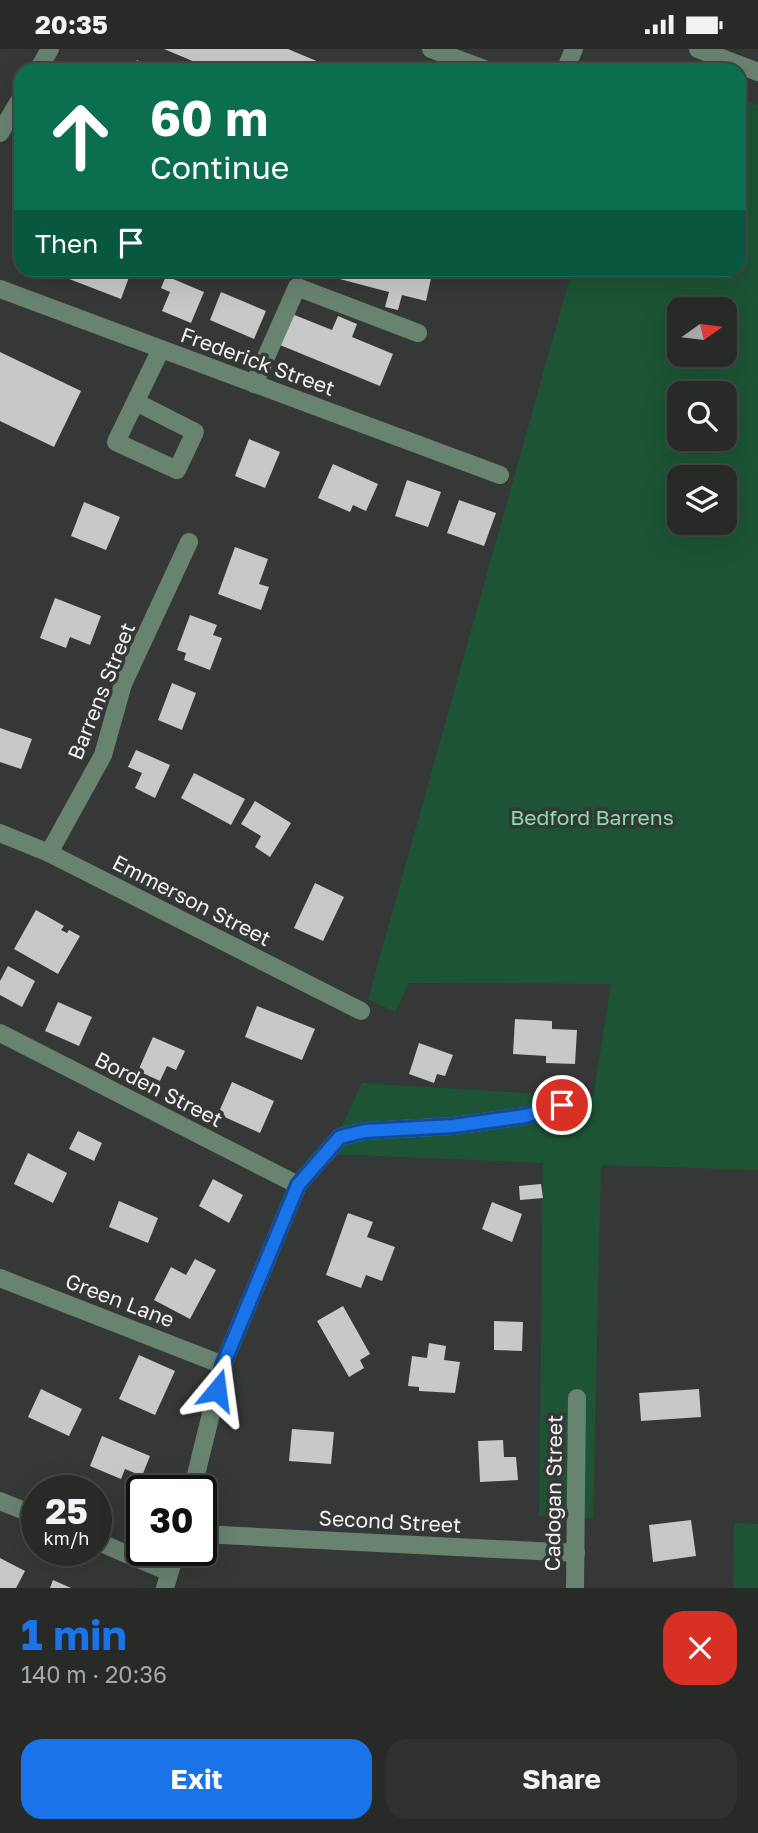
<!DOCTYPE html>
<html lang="en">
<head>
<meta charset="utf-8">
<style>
	body { margin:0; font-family:"Golos Text",sans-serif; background:#303230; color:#f1f3f6; height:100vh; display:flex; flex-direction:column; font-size:26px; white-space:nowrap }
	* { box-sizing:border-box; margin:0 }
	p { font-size:23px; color:#a5a7a8 }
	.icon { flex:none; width:38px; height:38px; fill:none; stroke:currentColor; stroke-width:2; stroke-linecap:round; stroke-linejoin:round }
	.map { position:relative; height:1539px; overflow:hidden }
	.panel { display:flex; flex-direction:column; background:#282a28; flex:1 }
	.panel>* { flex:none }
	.top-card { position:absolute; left:14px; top:14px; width:732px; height:214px; border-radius:21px; box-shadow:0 7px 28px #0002,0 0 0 2px #444645; background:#0b6e4f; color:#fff; overflow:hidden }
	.needle { width:46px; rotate:76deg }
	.controls { position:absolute; left:667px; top:248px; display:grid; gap:14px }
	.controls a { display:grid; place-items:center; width:70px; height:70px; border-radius:14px; background:#282a28; box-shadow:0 7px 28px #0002,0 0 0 2px #444645; font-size:35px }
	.speed { position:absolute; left:21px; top:1426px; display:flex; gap:14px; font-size:35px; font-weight:700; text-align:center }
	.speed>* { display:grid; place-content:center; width:91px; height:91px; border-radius:50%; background:#282a28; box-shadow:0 7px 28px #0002,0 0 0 2px #444645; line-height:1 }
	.speed small { font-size:18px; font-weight:400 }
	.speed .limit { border:4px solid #111; border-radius:10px; background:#fff; color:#111 }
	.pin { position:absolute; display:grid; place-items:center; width:60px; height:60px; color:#fff; margin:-30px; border:4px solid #fff; border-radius:50%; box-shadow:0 2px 7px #0007 }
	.me { position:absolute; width:77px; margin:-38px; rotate:16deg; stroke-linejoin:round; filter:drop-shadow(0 0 5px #0008) }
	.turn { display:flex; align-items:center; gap:24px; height:147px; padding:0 21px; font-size:32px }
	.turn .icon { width:91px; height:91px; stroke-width:2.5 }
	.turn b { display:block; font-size:49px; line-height:60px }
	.then { display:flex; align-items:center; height:66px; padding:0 21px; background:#0003; gap:14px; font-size:26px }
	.round { display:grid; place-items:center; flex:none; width:74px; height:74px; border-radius:21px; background:#303230 }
	.overview { display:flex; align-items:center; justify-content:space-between; height:119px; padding:0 21px }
	h1 { font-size:42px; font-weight:700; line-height:52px; color:#1a73e8 }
	.primary-button { display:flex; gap:14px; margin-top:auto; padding:14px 21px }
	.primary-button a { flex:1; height:80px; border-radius:21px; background:#1a73e8; color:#fff; font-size:28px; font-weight:700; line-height:80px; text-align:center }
	.primary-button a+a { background:#303230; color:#f1f3f6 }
	.status { display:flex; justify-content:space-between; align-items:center; height:49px; padding:0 35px; background:#282a28; direction:ltr }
	.status svg { height:19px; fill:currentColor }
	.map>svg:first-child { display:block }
	.green { fill:#1c5435; fill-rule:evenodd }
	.building { fill:#c6c9c7 }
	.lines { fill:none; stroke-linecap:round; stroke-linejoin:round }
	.minor { stroke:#698371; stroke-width:18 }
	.route-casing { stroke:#114b97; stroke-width:18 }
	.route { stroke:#1a73e8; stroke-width:12 }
	.labels { text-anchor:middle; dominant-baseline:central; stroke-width:7; stroke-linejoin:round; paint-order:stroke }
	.street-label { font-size:21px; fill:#f0f1f0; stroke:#353836 }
	.park-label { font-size:21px; fill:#83e0a7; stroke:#353836 }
</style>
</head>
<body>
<div class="status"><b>20:35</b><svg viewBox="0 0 49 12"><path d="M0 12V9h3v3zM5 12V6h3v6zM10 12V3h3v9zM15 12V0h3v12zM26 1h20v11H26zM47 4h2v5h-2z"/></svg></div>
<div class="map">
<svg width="758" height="1539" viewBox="0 0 758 1539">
	<rect width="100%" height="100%" fill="#353836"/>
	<g class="green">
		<path d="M739,49L758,56V1121L601,1116L593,1469L539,1467L543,1114L329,1105L362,1034L593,1048L611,935L409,934L395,963L368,950L572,221L738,220ZM679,261H724V306H679ZM679,345H724V390H679ZM679,429H724V474H679Z"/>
		<polygon points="734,1474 758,1475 758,1539 733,1539"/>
	</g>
	<g class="building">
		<polygon points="164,0 288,0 338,21 214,21"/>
		<polygon points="137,11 153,21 131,21"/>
		<polygon points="576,11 601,21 572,21"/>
		<polygon points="21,187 21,208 13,204"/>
		<polygon points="52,220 132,220 121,250 51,223"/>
		<polygon points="314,220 433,220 426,252 402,246 398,261 385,258 389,243 313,223"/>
		<polygon points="166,227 204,243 191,274 162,262 170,243 161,239"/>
		<polygon points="221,243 266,262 254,290 210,271"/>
		<polygon points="292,265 332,281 338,267 357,275 352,288 393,305 380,337 280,296"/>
		<polygon points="0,303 81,342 54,398 0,372"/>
		<polygon points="249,390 280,403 265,439 235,427"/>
		<polygon points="333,415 378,435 366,462 353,456 350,463 318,449"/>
		<polygon points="407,431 441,443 428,478 395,467"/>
		<polygon points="459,451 496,464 484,497 447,484"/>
		<polygon points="84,453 120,468 106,501 71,487"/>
		<polygon points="235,498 268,510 259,535 269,538 261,561 218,545"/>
		<polygon points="55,549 101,567 90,596 70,588 66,599 40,589"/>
		<polygon points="190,566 217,576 213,586 222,589 210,621 184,611 186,604 177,601"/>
		<polygon points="172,634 196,644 182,681 158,671"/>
		<polygon points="0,679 32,690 21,720 0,713"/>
		<polygon points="136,701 170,716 155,749 135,739 142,724 128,718"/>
		<polygon points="194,724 245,750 231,776 181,749"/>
		<polygon points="255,752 291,774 270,808 255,798 261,787 241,775"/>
		<polygon points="315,834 344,848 323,892 294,879"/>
		<polygon points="36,861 64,877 61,881 67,884 69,881 80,887 58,925 14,900"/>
		<polygon points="8,917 35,932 22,958 0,946 0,932"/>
		<polygon points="58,953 92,968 79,997 45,982"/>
		<polygon points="257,957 315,980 302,1011 245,988"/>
		<polygon points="515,970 552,972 552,980 577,981 575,1015 546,1014 546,1007 513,1005"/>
		<polygon points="153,988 185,1002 176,1021 167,1017 160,1032 138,1022"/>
		<polygon points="419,994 453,1006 445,1027 437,1025 434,1034 409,1025"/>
		<polygon points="232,1033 274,1052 260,1084 218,1065"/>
		<polygon points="78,1082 102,1094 94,1112 69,1100"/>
		<polygon points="28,1104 67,1124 53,1154 14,1135"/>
		<polygon points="213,1130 243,1146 229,1174 199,1157"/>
		<polygon points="541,1135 543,1149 520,1151 519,1137"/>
		<polygon points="119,1152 158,1169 148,1194 109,1178"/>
		<polygon points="492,1153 522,1165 512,1193 482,1180"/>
		<polygon points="348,1164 373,1173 367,1188 395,1198 382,1232 366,1226 361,1239 326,1226"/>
		<polygon points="195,1210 216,1221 190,1270 154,1251 171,1218 186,1226"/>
		<polygon points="343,1257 370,1305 360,1311 364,1319 349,1328 317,1272"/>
		<polygon points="494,1272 523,1273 522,1302 494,1301"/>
		<polygon points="429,1294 446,1297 444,1311 460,1313 455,1344 419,1342 419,1338 408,1337 412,1307 427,1309"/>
		<polygon points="139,1306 175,1322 155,1366 119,1350"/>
		<polygon points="41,1340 82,1360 69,1387 28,1368"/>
		<polygon points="699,1340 701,1368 641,1372 639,1344"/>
		<polygon points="292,1380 334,1383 331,1415 289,1412"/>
		<polygon points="102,1387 150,1407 142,1427 125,1420 121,1430 90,1417"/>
		<polygon points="503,1391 504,1408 516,1408 518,1431 480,1433 478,1392"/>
		<polygon points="691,1471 696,1507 653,1513 649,1476"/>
		<polygon points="0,1509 25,1522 16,1539 0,1539"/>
		<polygon points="53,1531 71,1539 50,1539"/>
	</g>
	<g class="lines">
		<g class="minor">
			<polyline points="431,0 487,21"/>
			<polyline points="698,0 758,23"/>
			<polyline points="38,21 50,0"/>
			<polyline points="565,21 574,0"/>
			<polyline points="0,84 21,49"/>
			<polyline points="0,240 500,426"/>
			<polyline points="254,335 297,238 418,284"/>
			<polyline points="136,353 195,383 177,421 116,393 161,300"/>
			<polyline points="0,784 49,804 361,962"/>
			<polyline points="49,804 103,706 123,635 189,493"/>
			<polyline points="0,984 298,1136"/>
			<polyline points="0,1229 223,1316"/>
			<polyline points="192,1442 223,1316 298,1136 340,1088 365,1082 453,1077 525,1067 562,1056"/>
			<polyline points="0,1452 37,1467"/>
			<polyline points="201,1485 576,1504"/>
			<polyline points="96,1492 169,1523"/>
			<polyline points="165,1539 176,1502"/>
			<polyline points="575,1539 577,1349"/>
		</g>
	</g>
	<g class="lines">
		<defs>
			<polyline id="route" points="217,1341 223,1316 298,1136 340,1088 365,1082 453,1077 525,1067 562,1056"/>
		</defs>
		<use href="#route" class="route-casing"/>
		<use href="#route" class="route"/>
	</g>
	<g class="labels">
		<g class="street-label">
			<text transform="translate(258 312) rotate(20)">Frederick Street</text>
			<text transform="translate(101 642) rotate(-68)">Barrens Street</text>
			<text transform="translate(192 851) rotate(27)">Emmerson Street</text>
			<text transform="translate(159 1040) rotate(27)">Borden Street</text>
			<text transform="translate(120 1251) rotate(21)">Green Lane</text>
			<text transform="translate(553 1444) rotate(-89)">Cadogan Street</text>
			<text transform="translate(390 1472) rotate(3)">Second Street</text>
		</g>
		<g class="park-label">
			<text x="592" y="768">Bedford Barrens</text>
		</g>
	</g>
</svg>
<div class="controls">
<a><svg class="needle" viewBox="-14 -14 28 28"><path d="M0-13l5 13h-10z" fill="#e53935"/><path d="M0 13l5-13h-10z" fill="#a5a7a8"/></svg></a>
<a><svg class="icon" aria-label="search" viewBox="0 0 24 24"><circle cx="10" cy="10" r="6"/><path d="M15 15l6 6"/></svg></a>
<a><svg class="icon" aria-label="layers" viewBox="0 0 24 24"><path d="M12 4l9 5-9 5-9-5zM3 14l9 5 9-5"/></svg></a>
</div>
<div class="speed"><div>25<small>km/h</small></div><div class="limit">30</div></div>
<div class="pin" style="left:562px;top:1056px;background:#d93025"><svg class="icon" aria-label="arrive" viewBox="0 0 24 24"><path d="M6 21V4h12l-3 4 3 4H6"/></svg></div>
<svg class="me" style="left:217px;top:1341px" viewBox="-20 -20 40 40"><path d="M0-17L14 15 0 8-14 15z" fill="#1a73e8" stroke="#fff" stroke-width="4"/></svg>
<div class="top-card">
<div class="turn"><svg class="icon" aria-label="ahead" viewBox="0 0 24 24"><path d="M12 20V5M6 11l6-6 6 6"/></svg><div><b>60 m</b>Continue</div></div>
<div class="then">Then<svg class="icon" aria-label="arrive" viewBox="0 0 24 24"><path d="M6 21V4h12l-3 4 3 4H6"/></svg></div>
</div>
</div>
<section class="panel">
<div class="overview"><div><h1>1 min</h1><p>140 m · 20:36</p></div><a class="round" style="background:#d93025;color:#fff"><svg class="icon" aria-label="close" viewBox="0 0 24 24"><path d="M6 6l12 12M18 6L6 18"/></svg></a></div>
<div class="primary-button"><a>Exit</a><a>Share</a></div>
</section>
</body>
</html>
